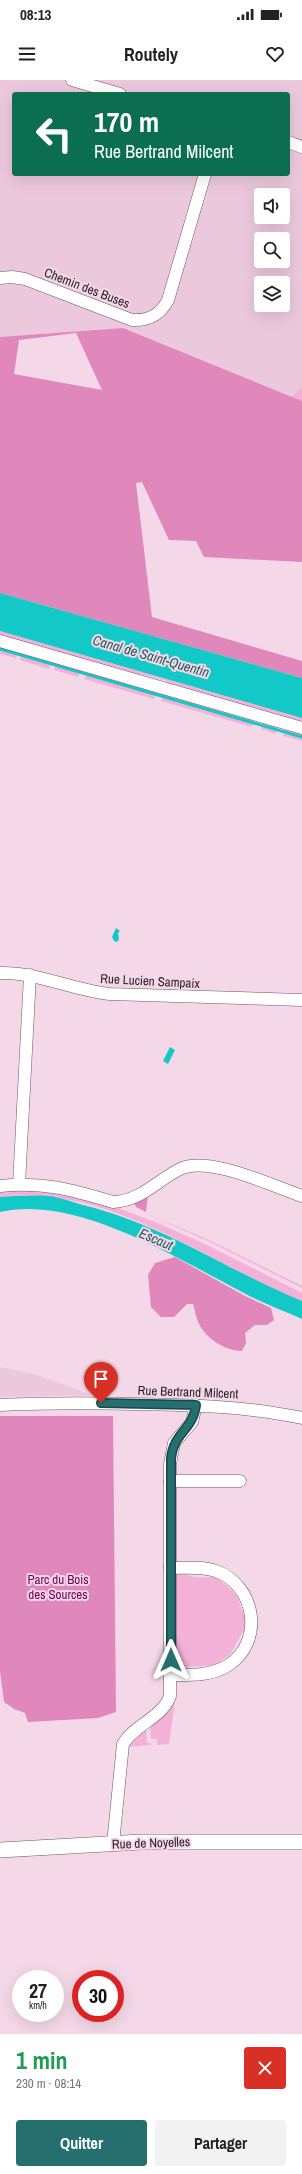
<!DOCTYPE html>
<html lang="fr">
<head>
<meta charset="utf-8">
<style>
	body { margin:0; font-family:"Archivo Narrow",sans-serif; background:#f2f2f2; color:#222; height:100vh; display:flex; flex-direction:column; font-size:15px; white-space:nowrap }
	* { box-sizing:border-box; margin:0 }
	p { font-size:13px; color:#767676 }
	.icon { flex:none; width:22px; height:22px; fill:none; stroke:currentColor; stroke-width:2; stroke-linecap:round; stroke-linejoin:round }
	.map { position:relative; height:1954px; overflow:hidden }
	.details { display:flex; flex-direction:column; background:#fff; flex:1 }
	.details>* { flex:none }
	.hud { position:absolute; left:12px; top:12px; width:278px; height:84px; border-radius:4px; box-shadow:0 4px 16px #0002; background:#0b6e4f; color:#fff; overflow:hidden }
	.tools { position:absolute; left:254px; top:108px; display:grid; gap:8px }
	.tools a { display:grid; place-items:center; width:36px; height:36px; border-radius:4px; background:#fff; box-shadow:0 4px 16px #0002; font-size:20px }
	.speed { position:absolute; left:12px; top:1890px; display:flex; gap:8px; font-size:20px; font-weight:700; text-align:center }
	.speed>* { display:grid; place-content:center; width:52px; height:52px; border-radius:50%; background:#fff; box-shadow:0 4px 16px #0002; line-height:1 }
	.speed small { font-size:10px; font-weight:400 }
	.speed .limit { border:6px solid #d22; background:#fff; color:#111 }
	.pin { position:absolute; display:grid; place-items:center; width:34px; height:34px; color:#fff; margin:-41px -17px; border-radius:50% 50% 50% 0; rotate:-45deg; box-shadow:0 0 4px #0007 }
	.pin .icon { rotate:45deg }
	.me { position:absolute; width:44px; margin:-22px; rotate:0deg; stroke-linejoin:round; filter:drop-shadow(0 0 3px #0008) }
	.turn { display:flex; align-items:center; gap:14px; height:84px; padding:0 16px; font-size:18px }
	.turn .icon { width:52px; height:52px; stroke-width:2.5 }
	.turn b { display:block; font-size:28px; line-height:34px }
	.round { display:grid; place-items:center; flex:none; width:42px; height:42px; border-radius:4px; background:#f2f2f2 }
	.headline { display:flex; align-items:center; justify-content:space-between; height:68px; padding:0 16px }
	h1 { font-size:24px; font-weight:800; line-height:30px; color:#1e9e55 }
	.cta { display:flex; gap:8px; margin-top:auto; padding:8px 16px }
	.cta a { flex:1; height:46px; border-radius:4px; background:#25706f; color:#fff; font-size:16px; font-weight:800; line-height:46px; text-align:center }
	.cta a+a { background:#f2f2f2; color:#222 }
	.status { display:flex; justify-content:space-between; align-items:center; height:28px; padding:0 20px; background:#fff; direction:ltr }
	.status svg { height:11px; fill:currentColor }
	header { display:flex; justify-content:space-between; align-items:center; height:52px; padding:0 16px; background:#fff; font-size:18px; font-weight:800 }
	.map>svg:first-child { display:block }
	.built { fill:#ecc8dc; fill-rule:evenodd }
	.green { fill:#f3b1d7 }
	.forest { fill:#e087bc; fill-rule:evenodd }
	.water { fill:#12c9c7 }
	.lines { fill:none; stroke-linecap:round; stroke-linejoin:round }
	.stream { stroke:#12c9c7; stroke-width:3 }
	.minor-casing { stroke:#6e5563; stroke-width:13 }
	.tertiary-casing { stroke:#6e5563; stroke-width:16 }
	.minor { stroke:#fff; stroke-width:12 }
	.tertiary { stroke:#fff; stroke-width:15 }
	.route-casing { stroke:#184948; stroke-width:10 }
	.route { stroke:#25706f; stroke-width:7 }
	.labels { text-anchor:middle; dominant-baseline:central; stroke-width:4; stroke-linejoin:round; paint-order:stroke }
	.street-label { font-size:13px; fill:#261c22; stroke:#f5d8e8 }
	.park-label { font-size:13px; fill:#730153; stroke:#f5d8e8 }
	.water-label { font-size:14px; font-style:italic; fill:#1f5e5d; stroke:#f5d8e8 }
</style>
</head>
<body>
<div class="status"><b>08:13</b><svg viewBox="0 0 49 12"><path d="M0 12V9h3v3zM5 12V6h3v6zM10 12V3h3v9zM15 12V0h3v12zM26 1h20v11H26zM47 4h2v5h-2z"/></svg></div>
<header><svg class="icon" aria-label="menu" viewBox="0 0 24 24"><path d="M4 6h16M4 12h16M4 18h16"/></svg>Routely<svg class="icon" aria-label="heart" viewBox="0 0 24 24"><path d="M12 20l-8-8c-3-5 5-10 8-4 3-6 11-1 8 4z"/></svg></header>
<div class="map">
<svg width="302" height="1954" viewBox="0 0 302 1954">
	<rect width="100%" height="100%" fill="#f5d8e8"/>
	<g class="built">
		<path d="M0,0H302V321L123,248L0,257ZM14,14H288V94H14ZM261,115H283V137H261ZM261,159H283V181H261ZM261,203H283V225H261Z"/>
		<polygon points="0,1287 34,1294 92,1315 0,1317"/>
	</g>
	<g class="green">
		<polygon points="302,307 302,321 292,317"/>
		<polygon points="0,551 302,638 302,644 169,605 167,601 141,594 137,596 0,557"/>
		<polygon points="0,564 18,569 16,578 0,574"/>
		<polygon points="22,570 51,582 49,589 20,580"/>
		<polygon points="56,583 80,589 78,597 54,590"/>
		<polygon points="89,590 156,612 154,619 84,599"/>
		<polygon points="165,613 252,636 252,647 161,621"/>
		<polygon points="264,643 279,645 276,654 261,649"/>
		<polygon points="286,647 302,651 302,661 283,656"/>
		<path d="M0,1110H46L113,1126L160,1144L211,1167L302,1213V1221C205,1182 111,1104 0,1117Z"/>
		<polygon points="143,1132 209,1160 302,1206 302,1208 212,1163"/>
		<path d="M183,1492C189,1498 208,1499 217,1495L220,1497C223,1505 232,1509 237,1517C240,1523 241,1533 247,1536V1550L242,1553L231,1573L213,1588L208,1586L185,1587L182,1591L175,1587L176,1495Z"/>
		<polygon points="175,1620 169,1664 157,1665 157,1659 151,1659 150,1644"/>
		<polygon points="146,1647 147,1663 151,1663 151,1665 125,1667"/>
	</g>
	<g class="forest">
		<path d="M123,248L302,321V482L204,477L196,461L169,460L142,402L136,403L152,537L302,581V598L0,513V257ZM76,253L102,310L14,294L19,260Z"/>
		<polygon points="148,1114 146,1132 136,1127 134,1122"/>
		<path d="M175,1177L245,1216L271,1228L274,1240L267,1245H255L245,1253L246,1263L242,1271C224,1271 203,1257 197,1239C195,1234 195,1229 193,1224H187L174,1237H161L151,1227L148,1195L155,1183Z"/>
		<polygon points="0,1336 113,1336 116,1632 98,1638 28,1642 25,1633 14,1629 4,1622 0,1591"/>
	</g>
	<g class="water">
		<polygon points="0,513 302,598 302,638 0,551"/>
		<polygon points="116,848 120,851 118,853 119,859 117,862 114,861 112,857"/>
		<polygon points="170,967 175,970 168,984 163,981"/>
		<path d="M14,1116C25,1116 37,1115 48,1116C60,1117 72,1122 83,1125C165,1145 226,1190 302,1221V1239C283,1230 262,1223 244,1213C178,1179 76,1114 0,1132V1117Z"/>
	</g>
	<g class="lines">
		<polyline class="stream" points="0,569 302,657"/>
		<defs>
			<g id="minor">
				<polyline points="72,0 120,14"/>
				<polyline points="288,62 302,67"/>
				<path d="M0,198L12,197L25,199L132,240C149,241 160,235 168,220L205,94"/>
				<polyline points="0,561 302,648"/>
				<path d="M0,893C38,892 72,910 110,914L302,920"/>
				<polyline points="19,1104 30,895"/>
				<path d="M0,1106C42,1101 73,1110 113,1122C141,1121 156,1101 180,1089C208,1075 272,1106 302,1116"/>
				<path d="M0,1325C44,1323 89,1323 133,1324C190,1325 246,1326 302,1338"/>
				<polyline points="170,1401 240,1401"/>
				<path d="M170,1488C185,1488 202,1486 216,1491C256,1505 265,1563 227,1586C210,1596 190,1595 171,1595"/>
				<path d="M113,1764L123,1664C134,1645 162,1638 170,1616V1384L174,1363L192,1342L196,1325"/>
			</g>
			<polyline id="tertiary" points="0,1770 141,1762 302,1762"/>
		</defs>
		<use href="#minor" class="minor-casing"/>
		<use href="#tertiary" class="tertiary-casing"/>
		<use href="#minor" class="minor"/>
		<use href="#tertiary" class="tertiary"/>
	</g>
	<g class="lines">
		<defs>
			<path id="route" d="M101,1323L196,1325C193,1350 174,1352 171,1378V1580"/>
		</defs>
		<use href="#route" class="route-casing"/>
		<use href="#route" class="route"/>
	</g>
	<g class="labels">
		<g class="street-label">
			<text transform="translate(87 208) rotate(21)">Chemin des Buses</text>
			<text transform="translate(150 901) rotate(3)">Rue Lucien Sampaix</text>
			<text transform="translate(188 1312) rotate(2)">Rue Bertrand Milcent</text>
			<text transform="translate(151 1763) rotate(-2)">Rue de Noyelles</text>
		</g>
		<g class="park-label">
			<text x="58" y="1499">Parc du Bois<tspan x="58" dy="15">des Sources</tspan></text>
		</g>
		<g class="water-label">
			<text transform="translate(151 576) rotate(16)">Canal de Saint-Quentin</text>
			<text transform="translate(156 1159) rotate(23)">Escaut</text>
		</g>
	</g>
</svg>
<div class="tools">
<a><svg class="icon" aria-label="sound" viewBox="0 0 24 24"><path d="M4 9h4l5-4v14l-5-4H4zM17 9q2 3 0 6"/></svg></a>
<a><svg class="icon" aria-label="search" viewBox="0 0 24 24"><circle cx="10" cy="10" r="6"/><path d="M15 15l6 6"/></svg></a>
<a><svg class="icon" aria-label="layers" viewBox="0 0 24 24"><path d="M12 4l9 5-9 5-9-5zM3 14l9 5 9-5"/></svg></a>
</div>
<div class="speed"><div>27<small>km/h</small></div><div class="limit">30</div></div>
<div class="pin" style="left:101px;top:1323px;background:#d93025"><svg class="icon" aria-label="arrive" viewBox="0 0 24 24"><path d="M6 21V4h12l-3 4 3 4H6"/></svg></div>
<svg class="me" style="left:171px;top:1580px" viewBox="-20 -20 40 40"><path d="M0-17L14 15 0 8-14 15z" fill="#25706f" stroke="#fff" stroke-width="4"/></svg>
<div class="hud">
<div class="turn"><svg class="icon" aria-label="left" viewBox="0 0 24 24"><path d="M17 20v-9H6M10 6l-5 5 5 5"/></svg><div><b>170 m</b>Rue Bertrand Milcent</div></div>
</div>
</div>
<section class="details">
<div class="headline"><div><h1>1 min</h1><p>230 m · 08:14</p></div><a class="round" style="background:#d93025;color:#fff"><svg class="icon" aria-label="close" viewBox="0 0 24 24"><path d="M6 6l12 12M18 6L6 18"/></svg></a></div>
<div class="cta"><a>Quitter</a><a>Partager</a></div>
</section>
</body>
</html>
